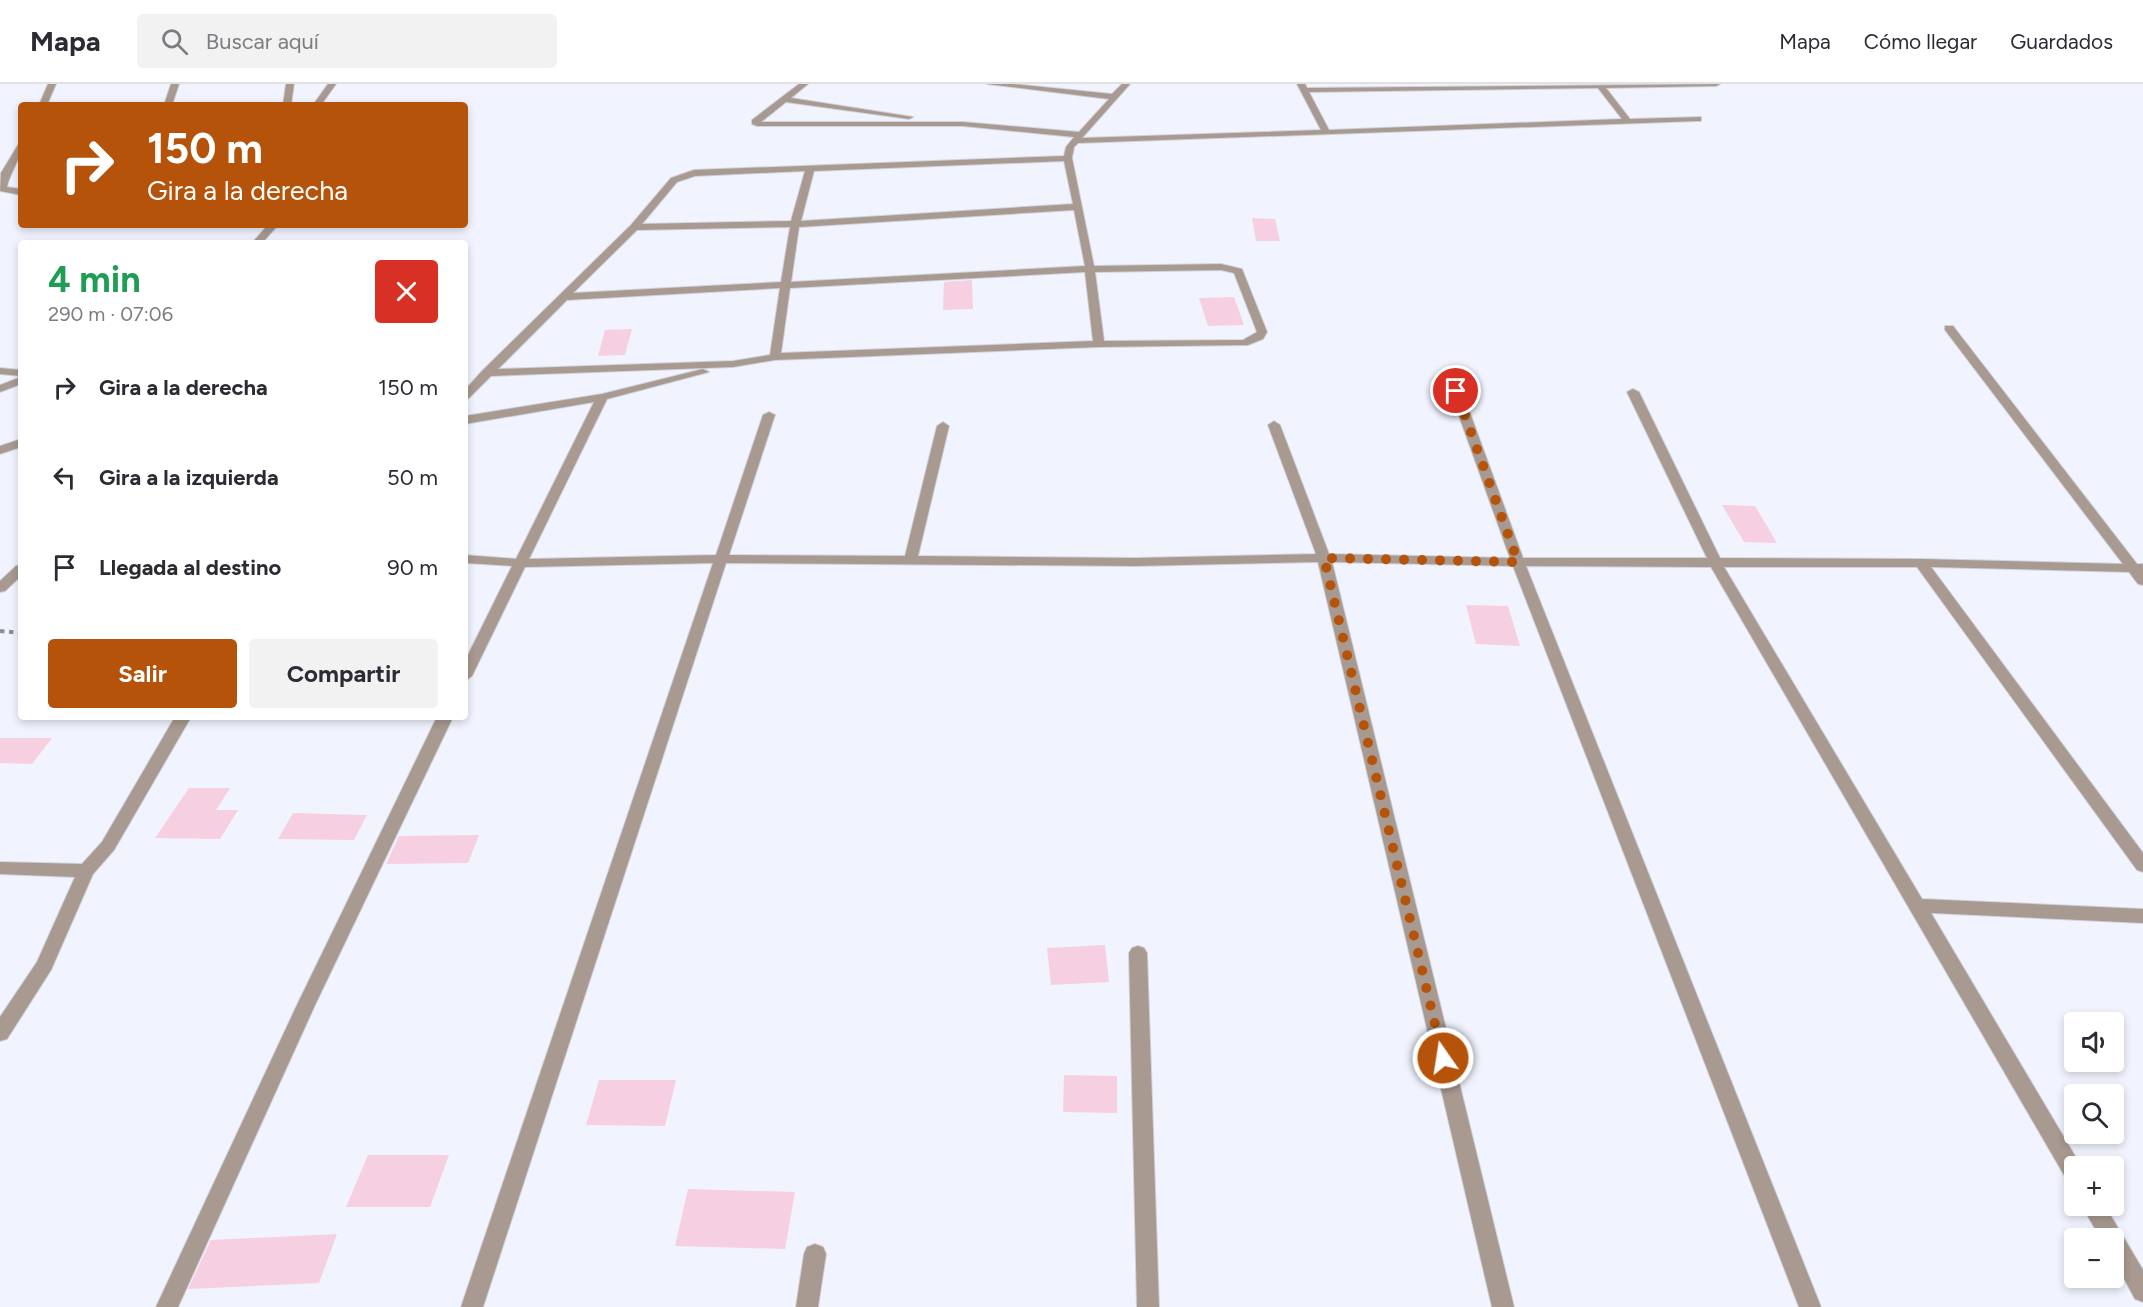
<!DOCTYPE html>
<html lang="es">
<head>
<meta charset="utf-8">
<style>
	body { margin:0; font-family:Figtree,sans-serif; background:#f2f2f3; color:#2b2b33; height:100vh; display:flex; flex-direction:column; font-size:22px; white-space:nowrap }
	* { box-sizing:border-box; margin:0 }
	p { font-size:20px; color:#7c7c81 }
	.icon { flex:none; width:33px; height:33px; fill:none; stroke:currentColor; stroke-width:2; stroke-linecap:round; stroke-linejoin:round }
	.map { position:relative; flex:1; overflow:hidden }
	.drawer { position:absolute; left:18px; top:156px; width:450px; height:480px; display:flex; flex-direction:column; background:#fff; border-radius:6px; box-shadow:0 3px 9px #0003 }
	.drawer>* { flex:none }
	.guide { position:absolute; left:18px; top:18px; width:450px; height:126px; border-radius:6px; box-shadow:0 3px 9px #0003; background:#b45309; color:#fff; overflow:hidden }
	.buttons { position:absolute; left:2064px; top:928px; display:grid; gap:12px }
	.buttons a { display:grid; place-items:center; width:60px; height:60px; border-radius:6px; background:#fff; box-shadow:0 3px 9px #0003; font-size:30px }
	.pin { position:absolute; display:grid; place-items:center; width:51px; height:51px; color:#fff; margin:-26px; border:3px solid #fff; border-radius:50%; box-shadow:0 2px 6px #0007 }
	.me { position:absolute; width:66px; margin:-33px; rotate:347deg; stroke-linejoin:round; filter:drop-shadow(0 0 4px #0008) }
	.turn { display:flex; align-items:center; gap:21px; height:126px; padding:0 30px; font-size:27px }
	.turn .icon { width:78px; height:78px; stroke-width:2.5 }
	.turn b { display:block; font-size:42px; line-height:51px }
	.round { display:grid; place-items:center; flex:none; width:63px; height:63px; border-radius:6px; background:#f2f2f3 }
	.summary { display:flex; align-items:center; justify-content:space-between; height:102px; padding:0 30px }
	h1 { font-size:36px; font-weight:700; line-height:45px; color:#1e9e55 }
	.cta { display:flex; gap:12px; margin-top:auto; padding:12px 30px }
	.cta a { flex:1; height:69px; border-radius:6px; background:#b45309; color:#fff; font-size:24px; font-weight:700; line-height:69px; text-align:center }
	.cta a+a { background:#f2f2f3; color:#2b2b33 }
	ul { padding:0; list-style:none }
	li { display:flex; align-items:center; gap:18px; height:90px; padding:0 30px }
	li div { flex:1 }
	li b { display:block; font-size:22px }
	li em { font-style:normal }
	header { display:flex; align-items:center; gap:36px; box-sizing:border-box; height:84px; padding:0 30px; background:#fff; border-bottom:2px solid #e1e1e2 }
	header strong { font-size:28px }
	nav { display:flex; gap:33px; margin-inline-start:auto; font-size:21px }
	.search { width:420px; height:54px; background:#f2f2f3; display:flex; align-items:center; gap:15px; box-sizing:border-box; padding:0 21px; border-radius:6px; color:#7c7c81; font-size:22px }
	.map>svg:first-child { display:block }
	.building { fill:#f6d0e1 }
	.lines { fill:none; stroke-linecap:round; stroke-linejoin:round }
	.minor-casing { stroke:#cfd2db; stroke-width:2 }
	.path { stroke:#8c8e95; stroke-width:4; stroke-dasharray:4.5 4.5; stroke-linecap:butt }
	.minor { fill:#a89a90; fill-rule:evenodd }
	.route { stroke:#b45309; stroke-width:10; stroke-dasharray:0 18 }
</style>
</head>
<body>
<header>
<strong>Mapa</strong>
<div class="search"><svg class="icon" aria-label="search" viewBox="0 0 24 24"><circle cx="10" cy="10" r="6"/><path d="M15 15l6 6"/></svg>Buscar aquí</div>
<nav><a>Mapa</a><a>Cómo llegar</a><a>Guardados</a></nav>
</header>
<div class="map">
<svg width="2143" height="1223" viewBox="0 0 2143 1223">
	<rect width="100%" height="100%" fill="#f1f4fe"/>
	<g class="building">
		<polygon points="1252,134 1275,135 1280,157 1256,157"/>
		<polygon points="972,196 973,225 943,226 944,198"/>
		<polygon points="1234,213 1244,241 1208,242 1199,214"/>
		<polygon points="632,245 625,271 598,272 605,246"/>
		<polygon points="1722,421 1755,422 1777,459 1744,458"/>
		<polygon points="1466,521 1508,522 1520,562 1476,560"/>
		<polygon points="0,654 52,654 32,680 0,679"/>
		<polygon points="189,704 230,704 216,726 238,726 220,755 155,754"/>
		<polygon points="293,729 367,731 354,756 278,755"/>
		<polygon points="479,751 468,779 386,780 399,752"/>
		<polygon points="1105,861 1109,898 1051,901 1047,864"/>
		<polygon points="1064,991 1117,992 1117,1029 1063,1028"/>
		<polygon points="599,996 676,996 665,1042 586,1041"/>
		<polygon points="368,1071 449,1071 430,1123 346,1123"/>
		<polygon points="688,1105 795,1108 785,1165 675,1162"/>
		<polygon points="337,1150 319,1199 188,1205 211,1156"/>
	</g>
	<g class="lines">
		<defs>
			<g id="minor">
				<polygon points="48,0 56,0 47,21 39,21"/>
				<polygon points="171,0 179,0 172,21 164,21"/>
				<polygon points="286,0 294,0 291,21 283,21"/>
				<polygon points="328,0 336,0 321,21 313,21"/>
				<path d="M799,0H808L791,14L913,33L909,35L786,18L761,38H963L1079,48L1109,15L987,0H1013L1112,10L1122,0H1130L1082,54L1321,46L1297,0H1305L1307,4L1720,0L1716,2L1606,4L1630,35L1701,33V37H1698L1078,59L1074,63L1072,74L1094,182L1221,180L1242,185L1267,248L1263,255L1248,261L1099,263L775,276L733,283L491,292L469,314L465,315V306L482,287L631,141L671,94L694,86L1064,72L1066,63L1074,53L963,42H757L752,40V36ZM1598,4L1622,35L1329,46L1309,8ZM1064,77L1073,120L801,137L814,87ZM805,87L791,137L642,140L677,98L695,92ZM1074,126L1085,182L791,198L799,143ZM790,143L781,198L573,209L637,146ZM1221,186L1234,189L1257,248L1243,256L1104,257L1095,188ZM1085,188L1093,257L781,269L790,204ZM780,204L770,271L733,277L498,285L567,216Z"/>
				<path d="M21,60C21,76 10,88 7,103L21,105V111L0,107L1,89L18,61Z"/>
				<polygon points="268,141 278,141 262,159 252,159"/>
				<polygon points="1945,242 1953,242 2137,480 2143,480 2143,501 2138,500 2129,488 1931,483 2143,769 2143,788 2137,786 1917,483 1724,483 1922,815 2143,825 2143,839 1931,829 2081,1082 2074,1083 2074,1098 2067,1096 1711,483 1526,482 1821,1223 1799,1223 1513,482 1332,478 1514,1223 1492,1223 1318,478 1136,482 726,479 483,1223 461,1223 713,479 525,483 472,592 465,597 465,577 512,482 465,479 465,471 516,475 594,318 465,340 465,332 602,310 703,285 709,288 607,315 529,475 716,471 763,331 769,328 775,331 729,471 905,472 937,342 943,338 949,342 918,472 1136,474 1316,470 1268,341 1274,337 1280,341 1329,470 1510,474 1450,307 1456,304 1462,307 1523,474 1707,474 1627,308 1633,305 1639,308 1720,474 1921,475 2123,480 1945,246"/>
				<polygon points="0,284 21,286 21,292 0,290"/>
				<polygon points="21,293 21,300 0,308 0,301"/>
				<polygon points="21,355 21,363 0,370 0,362"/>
				<polygon points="21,481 21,492 5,507 0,508 0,497 16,482"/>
				<polygon points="175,633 191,633 114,766 93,790 51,886 7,955 0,957 0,933 37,878 75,793 0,790 0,778 82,780 102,758"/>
				<polygon points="437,633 453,633 315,921 178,1223 156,1223 297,921"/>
				<polygon points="1138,862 1144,864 1147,869 1159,1223 1137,1223 1129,869 1132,864"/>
				<polygon points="2082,1122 2105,1122 2143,1186 2143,1218 2135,1215 2114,1176 2114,1155 2101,1155"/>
				<polygon points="815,1160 823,1163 826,1170 818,1223 796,1223 804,1170 807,1163"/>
			</g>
		</defs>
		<use href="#minor" class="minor-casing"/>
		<polyline class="path" points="0,547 21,549"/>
		<use href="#minor" class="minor"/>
	</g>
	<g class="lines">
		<polyline class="route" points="1443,974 1324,474 1518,478 1456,307"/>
	</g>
</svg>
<div class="buttons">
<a><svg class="icon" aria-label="sound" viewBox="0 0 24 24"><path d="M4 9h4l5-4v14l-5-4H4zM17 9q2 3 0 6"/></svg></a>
<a><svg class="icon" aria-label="search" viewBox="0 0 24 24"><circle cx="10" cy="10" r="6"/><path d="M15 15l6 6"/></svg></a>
<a>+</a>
<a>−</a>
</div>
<div class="pin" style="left:1456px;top:307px;background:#d93025"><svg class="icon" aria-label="arrive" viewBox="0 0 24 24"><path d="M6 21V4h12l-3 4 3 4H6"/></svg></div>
<svg class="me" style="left:1443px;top:974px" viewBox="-20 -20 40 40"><circle r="17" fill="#b45309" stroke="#fff" stroke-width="3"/><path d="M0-11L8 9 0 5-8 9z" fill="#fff"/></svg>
<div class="guide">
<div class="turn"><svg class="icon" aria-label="right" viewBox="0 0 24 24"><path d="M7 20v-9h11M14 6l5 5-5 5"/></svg><div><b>150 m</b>Gira a la derecha</div></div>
</div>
<section class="drawer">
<div class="summary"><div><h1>4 min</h1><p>290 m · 07:06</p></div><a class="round" style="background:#d93025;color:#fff"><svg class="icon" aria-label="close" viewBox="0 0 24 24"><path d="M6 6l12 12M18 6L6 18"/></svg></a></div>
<ul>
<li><svg class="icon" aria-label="right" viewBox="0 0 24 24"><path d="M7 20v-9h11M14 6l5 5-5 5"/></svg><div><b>Gira a la derecha</b></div><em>150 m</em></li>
<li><svg class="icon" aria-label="left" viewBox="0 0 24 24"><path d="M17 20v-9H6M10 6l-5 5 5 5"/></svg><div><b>Gira a la izquierda</b></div><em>50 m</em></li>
<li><svg class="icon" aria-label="arrive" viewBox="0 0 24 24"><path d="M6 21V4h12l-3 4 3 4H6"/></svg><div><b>Llegada al destino</b></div><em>90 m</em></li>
</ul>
<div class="cta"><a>Salir</a><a>Compartir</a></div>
</section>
</div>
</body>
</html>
